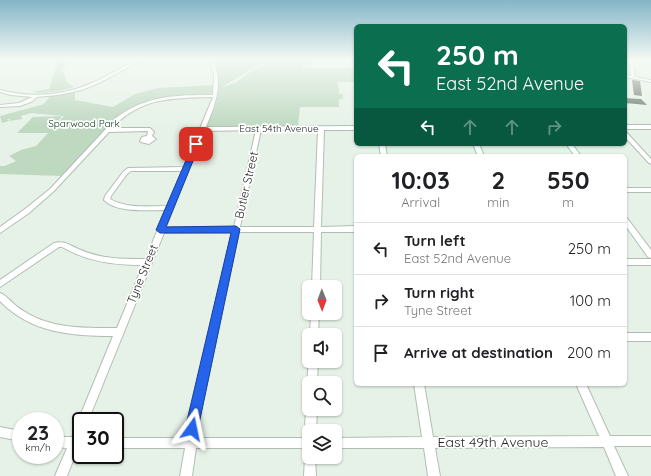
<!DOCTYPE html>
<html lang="en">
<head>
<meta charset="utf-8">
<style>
	body { margin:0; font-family:Quicksand,sans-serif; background:#f2f2f2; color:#202124; height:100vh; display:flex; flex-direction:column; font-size:15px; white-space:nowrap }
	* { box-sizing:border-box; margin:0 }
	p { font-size:13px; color:#757577 }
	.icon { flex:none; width:22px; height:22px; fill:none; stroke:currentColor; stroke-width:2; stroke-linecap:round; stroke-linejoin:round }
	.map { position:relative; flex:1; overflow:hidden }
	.side { position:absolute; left:354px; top:154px; width:273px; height:232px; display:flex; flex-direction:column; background:#fff; border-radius:6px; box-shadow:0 1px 3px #0004 }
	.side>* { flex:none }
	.top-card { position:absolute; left:354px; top:24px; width:273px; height:122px; border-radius:6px; box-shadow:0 1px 3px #0004; background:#0b6e4f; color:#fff; overflow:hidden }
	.needle { width:26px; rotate:179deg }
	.fabs { position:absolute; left:302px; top:280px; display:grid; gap:8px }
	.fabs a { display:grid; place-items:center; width:40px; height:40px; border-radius:6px; background:#fff; box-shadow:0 1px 3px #0004; font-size:20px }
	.speed { position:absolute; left:12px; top:412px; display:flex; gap:8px; font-size:20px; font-weight:700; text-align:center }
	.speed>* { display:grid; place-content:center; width:52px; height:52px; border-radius:50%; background:#fff; box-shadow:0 1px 3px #0004; line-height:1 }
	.speed small { font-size:10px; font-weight:400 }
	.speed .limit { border:2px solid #111; border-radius:6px; background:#fff; color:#111 }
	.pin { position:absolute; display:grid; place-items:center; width:34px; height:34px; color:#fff; margin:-17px; border-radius:8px; box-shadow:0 2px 6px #0006 }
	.me { position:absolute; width:44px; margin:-22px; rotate:12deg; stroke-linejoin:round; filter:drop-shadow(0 0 3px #0008) }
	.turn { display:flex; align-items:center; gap:14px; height:84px; padding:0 16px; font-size:18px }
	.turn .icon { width:52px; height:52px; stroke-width:2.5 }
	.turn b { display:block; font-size:28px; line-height:34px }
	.lanes { display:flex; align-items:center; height:38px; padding:0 16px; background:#0003; justify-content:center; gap:20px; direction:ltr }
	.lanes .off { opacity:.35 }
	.eta { display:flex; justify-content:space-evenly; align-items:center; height:68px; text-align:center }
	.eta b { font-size:24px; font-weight:800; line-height:28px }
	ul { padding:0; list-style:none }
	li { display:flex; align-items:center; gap:12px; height:52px; padding:0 16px; border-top:1px solid #e0e0e0 }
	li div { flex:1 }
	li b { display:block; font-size:15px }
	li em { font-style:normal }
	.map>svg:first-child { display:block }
	.green { fill:#bfd9c1 }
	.building { fill:#677268 }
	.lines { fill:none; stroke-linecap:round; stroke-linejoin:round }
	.minor-casing { stroke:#b2beb3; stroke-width:2 }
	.minor { fill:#fff; fill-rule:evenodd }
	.route { fill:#2563eb; stroke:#184099 }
	.labels { text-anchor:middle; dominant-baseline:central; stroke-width:3.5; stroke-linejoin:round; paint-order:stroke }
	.far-park-label { font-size:10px; fill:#043311; stroke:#fff }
	.far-street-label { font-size:10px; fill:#1f241f; stroke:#fff }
	.street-label { font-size:12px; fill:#1f241f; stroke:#fff }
	.near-street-label { font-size:14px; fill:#1f241f; stroke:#fff }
</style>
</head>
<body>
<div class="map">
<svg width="651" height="476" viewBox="0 0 651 476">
	<rect width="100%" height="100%" fill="#e6f2e7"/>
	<g class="green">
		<path d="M61,60H70L62,70L67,82L74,87C61,91 46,94 32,92L49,89L57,63Z"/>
		<path d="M214,60H275L255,67L222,87L235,83L255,69L278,60H314L303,67V78L304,68H356V82H338L339,94H343V99H339V107H300L298,126H208L207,125C217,103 225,84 214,60Z"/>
		<path d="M214,85L211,94C196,96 180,94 165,97C117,105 94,142 63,176L0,174V166H5L16,161L9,156L21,150L36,146L64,116L31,113L21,116L22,119L10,121V119H7L9,120V121L2,123L0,116L44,104L50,96L75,92V100L113,107L135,94L158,88Z"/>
		<polygon points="62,116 49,133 17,133 33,117"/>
	</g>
	<g class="building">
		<polygon points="632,80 640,81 642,96 634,95"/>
		<polygon points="625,98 641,99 647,105 625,103"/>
	</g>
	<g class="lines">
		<defs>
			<g id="minor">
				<polygon points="0,60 3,60 0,62"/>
				<path d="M136,60H142L99,83L82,90L58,95L37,97L31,102L20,106L0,107V105L19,103L32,97L11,95L0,92V90C31,98 64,96 94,82C108,76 121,67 136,60Z"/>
				<path d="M209,60H213C224,84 215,105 206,127L356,126V130H324L321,227L356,226V232H321L320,287H312L314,232H239L197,429V438H309V448H196L192,476H180L185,448H115V438H186L187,429L232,232L164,233L88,421H81V448H78L67,476H55L67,448L55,447V437H72L77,423H79L78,421L113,336C71,336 31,333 0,301V293C6,295 9,300 14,304C18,308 22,310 27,313C53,329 87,328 117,328L143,265C114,265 88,262 62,247H59L0,287V280L54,243C66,240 70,246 81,250C101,259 124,259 146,259L157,231V230L159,228L166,210C149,210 116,213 104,200L105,196L123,172L128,168L184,167L213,97C173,98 141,97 112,128H150L154,132L152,136L156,139L149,144L141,142L140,141L142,137L147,136L148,132L147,131L109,132L54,191L29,213L0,233V227L25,209L50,189L117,117C148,95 177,95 213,95L214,75ZM256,130L234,227H166L204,131ZM261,130H318L314,227H240ZM131,171H182L168,206C150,206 127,209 110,199L111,196L127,174Z"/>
				<polygon points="629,60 633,61 635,77 651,80 651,82 625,77 625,75 631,76"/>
				<rect x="625" y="125" width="26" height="4"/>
				<polygon points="625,132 627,133 651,159 651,164 649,163 625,137"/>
				<polygon points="379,144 385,144 387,156 381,156"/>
				<polygon points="473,144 479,144 484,156 478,156"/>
				<polygon points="566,144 572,144 581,156 575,156"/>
				<rect x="625" y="188" width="26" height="4"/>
				<polygon points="625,218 627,218 651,250 651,258 648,257 625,225"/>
				<rect x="625" y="259" width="26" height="6"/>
				<polygon points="311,313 319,313 318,335 310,335"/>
				<rect x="625" y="333" width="26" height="8"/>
				<polygon points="309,360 309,361 318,361 317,383 309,383 309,386 307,383"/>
				<polygon points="414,384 424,384 433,437 599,436 576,384 586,384 610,436 651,436 651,446 614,446 628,476 616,476 604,447 435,448 440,476 428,476 424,448 335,448 335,438 422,437"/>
				<path d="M309,405V409H317L316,431H309V435H307C304,427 305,412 309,405Z"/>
				<polygon points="0,427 21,431 21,441 0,437"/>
				<polygon points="309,452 309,457 315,457 316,476 304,476 305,457 306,453"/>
			</g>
		</defs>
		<use href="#minor" class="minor-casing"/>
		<use href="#minor" class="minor"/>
	</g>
	<linearGradient id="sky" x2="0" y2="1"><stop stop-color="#84b5c6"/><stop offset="0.47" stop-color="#f4f9f4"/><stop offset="1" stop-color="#f4f9f4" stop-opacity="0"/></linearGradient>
	<rect width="651" height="127" fill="url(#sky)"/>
	<polygon class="route" points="196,141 200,144 166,227 236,226 240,229 198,429 196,434 192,436 187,434 185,429 231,233 160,233 156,230 193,144"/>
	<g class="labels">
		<g class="far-park-label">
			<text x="84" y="123">Sparwood Park</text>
		</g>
		<g class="far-street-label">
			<text x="279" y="128">East 54th Avenue</text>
		</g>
		<g class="street-label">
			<text transform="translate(246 185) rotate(-77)">Butler Street</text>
			<text transform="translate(142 274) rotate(-68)">Tyne Street</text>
		</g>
		<g class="near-street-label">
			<text x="493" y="442">East 49th Avenue</text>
		</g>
	</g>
</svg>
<div class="fabs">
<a><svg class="needle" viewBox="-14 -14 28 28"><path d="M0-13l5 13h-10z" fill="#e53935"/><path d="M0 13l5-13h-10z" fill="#757577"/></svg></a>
<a><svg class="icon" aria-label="sound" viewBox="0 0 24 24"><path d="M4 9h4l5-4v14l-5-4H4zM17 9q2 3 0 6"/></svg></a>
<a><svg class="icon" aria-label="search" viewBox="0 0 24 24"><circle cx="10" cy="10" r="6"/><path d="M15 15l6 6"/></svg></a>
<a><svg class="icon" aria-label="layers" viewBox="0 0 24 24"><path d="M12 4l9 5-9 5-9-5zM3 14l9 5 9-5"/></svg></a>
</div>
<div class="speed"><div>23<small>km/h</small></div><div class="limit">30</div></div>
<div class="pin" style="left:196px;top:144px;background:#d93025"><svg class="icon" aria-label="arrive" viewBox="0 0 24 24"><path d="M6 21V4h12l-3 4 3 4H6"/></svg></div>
<svg class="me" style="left:192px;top:429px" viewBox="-20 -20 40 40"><path d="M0-17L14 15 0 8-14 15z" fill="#2563eb" stroke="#fff" stroke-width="4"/></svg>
<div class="top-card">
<div class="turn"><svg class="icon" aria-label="left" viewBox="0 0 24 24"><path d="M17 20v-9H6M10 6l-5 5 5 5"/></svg><div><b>250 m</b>East 52nd Avenue</div></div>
<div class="lanes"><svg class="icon" aria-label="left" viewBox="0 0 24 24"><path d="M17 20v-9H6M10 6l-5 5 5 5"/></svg><svg class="icon off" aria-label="ahead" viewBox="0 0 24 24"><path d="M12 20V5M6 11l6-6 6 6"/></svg><svg class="icon off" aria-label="ahead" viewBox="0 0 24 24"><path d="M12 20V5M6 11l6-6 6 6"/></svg><svg class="icon off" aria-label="right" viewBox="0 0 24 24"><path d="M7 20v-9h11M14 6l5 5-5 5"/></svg></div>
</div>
<section class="side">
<div class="eta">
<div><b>10:03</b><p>Arrival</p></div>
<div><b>2</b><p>min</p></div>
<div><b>550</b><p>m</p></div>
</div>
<ul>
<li><svg class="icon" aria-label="left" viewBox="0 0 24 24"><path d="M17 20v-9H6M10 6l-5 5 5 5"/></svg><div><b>Turn left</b><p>East 52nd Avenue</p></div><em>250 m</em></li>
<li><svg class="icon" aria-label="right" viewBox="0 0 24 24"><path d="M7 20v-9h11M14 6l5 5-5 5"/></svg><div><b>Turn right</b><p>Tyne Street</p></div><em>100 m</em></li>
<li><svg class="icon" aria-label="arrive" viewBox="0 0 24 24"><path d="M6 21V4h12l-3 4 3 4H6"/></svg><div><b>Arrive at destination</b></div><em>200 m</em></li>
</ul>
</section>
</div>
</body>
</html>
